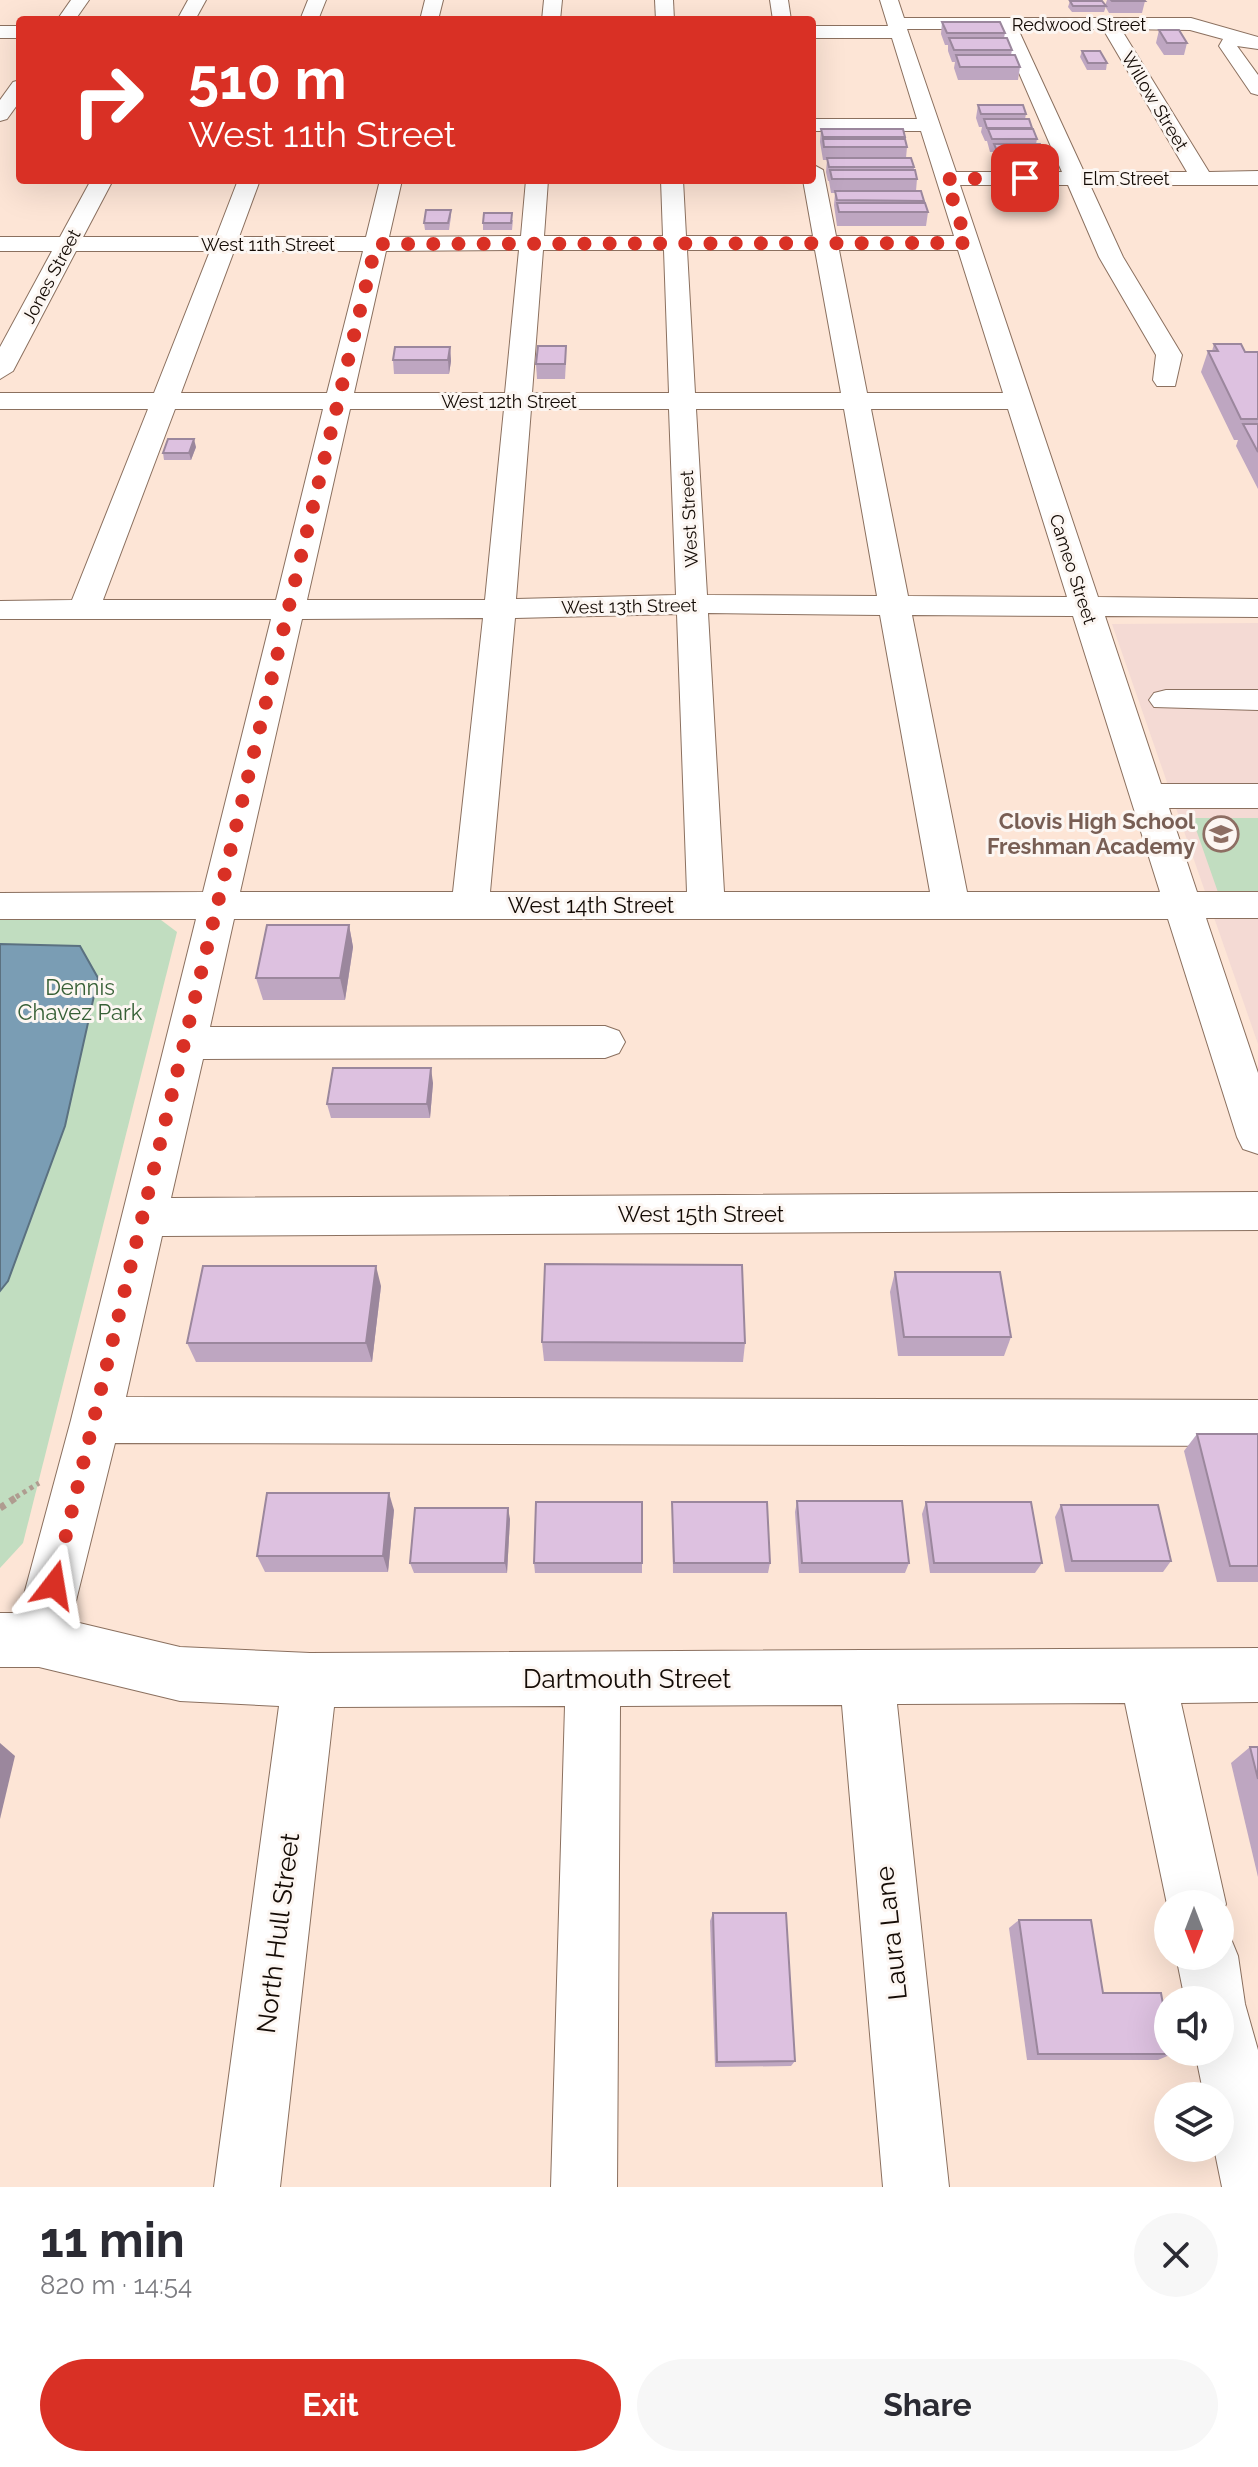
<!DOCTYPE html>
<html lang="en">
<head>
<meta charset="utf-8">
<style>
	body { margin:0; font-family:Raleway,sans-serif; background:#f7f7f7; color:#2b2b33; height:100vh; display:flex; flex-direction:column; font-size:30px; white-space:nowrap }
	* { box-sizing:border-box; margin:0 }
	p { font-size:26px; color:#7c7c81 }
	.icon { flex:none; width:44px; height:44px; fill:none; stroke:currentColor; stroke-width:2; stroke-linecap:round; stroke-linejoin:round }
	.map { position:relative; height:2187px; overflow:hidden }
	.panel { display:flex; flex-direction:column; background:#fff; flex:1 }
	.panel>* { flex:none }
	.top-card { position:absolute; left:16px; top:16px; width:800px; height:168px; border-radius:8px; box-shadow:0 8px 32px #0002; background:#d93025; color:#fff; overflow:hidden }
	.needle { width:52px; rotate:180deg }
	.fabs { position:absolute; left:1154px; top:1890px; display:grid; gap:16px }
	.fabs a { display:grid; place-items:center; width:80px; height:80px; border-radius:50%; background:#fff; box-shadow:0 8px 32px #0002; font-size:40px }
	.pin { position:absolute; display:grid; place-items:center; width:68px; height:68px; color:#fff; margin:-34px; border-radius:16px; box-shadow:0 4px 12px #0006 }
	.me { position:absolute; width:88px; margin:-44px; rotate:14deg; stroke-linejoin:round; filter:drop-shadow(0 0 6px #0008) }
	.turn { display:flex; align-items:center; gap:28px; height:168px; padding:0 40px; font-size:36px }
	.turn .icon { width:104px; height:104px; stroke-width:2.5 }
	.turn b { display:block; font-size:56px; line-height:68px }
	.round { display:grid; place-items:center; flex:none; width:84px; height:84px; border-radius:42px; background:#f7f7f7 }
	.head { display:flex; align-items:center; justify-content:space-between; height:136px; padding:0 40px }
	h1 { font-size:48px; font-weight:700; line-height:60px }
	.cta { display:flex; gap:16px; margin-top:auto; padding:16px 40px }
	.cta a { flex:1; height:92px; border-radius:48px; background:#d93025; color:#fff; font-size:32px; font-weight:700; line-height:92px; text-align:center }
	.cta a+a { background:#f7f7f7; color:#2b2b33 }
	.map>svg:first-child { display:block }
	.education { fill:#f4dad4 }
	.green { fill:#c1ddc0 }
	.water { fill:#7a9db4; stroke:#5b7180; stroke-width:2 }
	.lines { fill:none; stroke-linecap:round; stroke-linejoin:round }
	.minor-casing { stroke:#8b705f; stroke-width:2 }
	.path-far1 { stroke:#af9c90; stroke-width:5; stroke-dasharray:4 4; stroke-linecap:butt }
	.path { stroke:#af9c90; stroke-width:7; stroke-dasharray:6 6; stroke-linecap:butt }
	.minor { fill:#fff; fill-rule:evenodd }
	.wall { fill:#bea6c1 }
	.shaded-wall { fill:#9b879d }
	.building { fill:#ddc1e0; stroke:#9b879d; stroke-width:2 }
	.route { stroke:#d93025; stroke-width:14; stroke-dasharray:0 25.2 }
	.labels { text-anchor:middle; dominant-baseline:central; stroke-width:6; stroke-linejoin:round; paint-order:stroke }
	.far-street-label { font-size:18px; fill:#140b05; stroke:#fcf6f2 }
	.education-label { font-size:22px; font-weight:bold; fill:#785e54; stroke:#fcf6f2; text-anchor:end }
	.street-label { font-size:22px; fill:#140b05; stroke:#fcf6f2 }
	.park-label { font-size:22px; fill:#376036; stroke:#fcf6f2 }
	.near-street-label { font-size:26px; fill:#140b05; stroke:#fcf6f2 }
</style>
</head>
<body>
<div class="map">
<svg width="1258" height="2187" viewBox="0 0 1258 2187">
	<rect width="100%" height="100%" fill="#fde5d6"/>
	<polygon class="education" points="1258,623 1258,1044 1112,624"/>
	<g class="green">
		<polygon points="1192,818 1258,818 1258,898 1220,898"/>
		<polygon points="0,920 161,920 177,932 23,1543 0,1568"/>
	</g>
	<polygon class="water" points="0,944 80,946 98,978 65,1126 8,1281 0,1291"/>
	<g class="lines">
		<defs>
			<g id="minor">
				<polygon points="71,0 89,0 75,20 57,20"/>
				<polygon points="188,0 206,0 195,20 177,20"/>
				<polygon points="308,0 326,0 318,20 300,20"/>
				<polygon points="425,0 443,0 438,20 420,20"/>
				<polygon points="544,0 562,0 560,20 542,20"/>
				<polygon points="655,0 673,0 674,20 656,20"/>
				<polygon points="770,0 788,0 791,20 773,20"/>
				<path d="M880,0H898L904,18H1191L1258,37V49L1237,46L1258,75V95L1251,93L1219,46L1223,39L1190,30L1121,29L1209,172L1258,171V185H1090L1123,257L1182,355L1175,386H1157L1153,380L1156,355L1099,257L1068,185H960L1098,597L1258,599V617L1105,616L1161,784H1258V808H1169L1197,892H1258V918H1206L1258,1073V1154L1243,1149L1237,1137L1168,919H234L210,1027L605,1026L619,1031L625,1042L619,1053L605,1058L203,1059L171,1198L1258,1192V1230L162,1236L126,1397L1258,1400V1446L115,1443L71,1621L180,1647L310,1653L1258,1648V1702L1181,1703L1226,1904L1220,1918V1904H1168V1909L1125,1703L897,1704L949,2187H883L842,1705L620,1706L617,2187H551L565,1706L334,1707L280,2187H214L279,1706L180,1701L39,1667H0V1613H19L71,1420L196,919H0V893L203,892L271,619H0V601L72,600L148,409H0V393H154L210,251H76L13,371L0,379V347L52,251H0V237H60L91,180H113L83,237H216L238,180H260L239,237H366L380,180H402L389,237L521,236L526,180H548L544,236H663L661,180H683L686,236H813L803,180H812V164L823,170L836,236H954L921,131H812V119H917L892,38H812V26H888ZM907,29H1000L1062,172H956ZM1018,29H1103L1187,172H1084ZM519,250L505,393H354L386,251ZM543,250H664L669,393H532ZM687,250H815L841,393H695ZM839,250H958L1003,393H867ZM234,251H363L327,393H181ZM175,409H323L276,600H103ZM350,409H504L485,600H307ZM531,409H669L676,595L516,599ZM696,409H844L877,596L707,595ZM871,409H1008L1067,597L908,596ZM708,613L880,615L930,892H724ZM677,614L687,892H490L515,618ZM912,615L1073,616L1160,892H967ZM483,618L453,892H240L302,619Z"/>
				<rect x="0" y="26" width="20" height="12"/>
				<polygon points="20,80 20,101 7,119 0,121 0,100 13,82"/>
				<polygon points="1166,690 1258,690 1258,710 1154,707 1149,700 1154,693"/>
				<polygon points="1220,1931 1229,1934 1238,1956 1245,2004 1258,2050 1258,2187 1222,2187 1214,2148 1220,2148 1220,2096 1204,2096 1195,2052 1220,2052 1220,2000 1185,2000 1176,1956 1220,1956"/>
			</g>
		</defs>
		<use href="#minor" class="minor-casing"/>
		<polyline class="path-far1" points="16,1497 39,1483"/>
		<polyline class="path" points="0,1508 20,1495"/>
		<use href="#minor" class="minor"/>
	</g>
	<g class="wall">
		<polygon points="1107,0 1144,0 1145,1 1142,13 1109,13 1105,6"/>
		<polygon points="1070,1 1106,6 1104,12 1072,12 1068,7"/>
		<polygon points="942,22 1005,33 1004,38 1012,50 1011,55 1020,67 1018,80 958,80 954,68 955,62 952,62 948,51 948,45 945,45 941,34"/>
		<polygon points="1159,30 1187,43 1184,55 1164,55 1156,43"/>
		<polygon points="1082,51 1107,63 1106,70 1087,70 1080,57"/>
		<polygon points="978,105 1026,114 1025,119 1032,128 1037,139 1036,144 1043,153 1041,167 995,167 992,158 993,152 990,152 987,141 985,141 981,132 982,127 979,127 976,118"/>
		<polygon points="821,129 905,137 907,147 906,158 914,167 914,170 917,179 916,191 924,201 928,212 926,226 837,226 834,205 835,193 831,193 829,181 828,181 826,172 827,160 823,160 820,142"/>
		<polygon points="451,210 451,217 449,230 425,230 424,223"/>
		<polygon points="513,220 512,230 483,230 483,223"/>
		<polygon points="1214,344 1245,352 1258,352 1258,489 1236,446 1238,440 1234,440 1201,372 1208,351 1212,351"/>
		<polygon points="450,347 451,361 449,374 394,374 393,360"/>
		<polygon points="566,361 565,379 537,379 536,364"/>
		<polygon points="196,447 191,460 164,460 163,453"/>
		<polygon points="349,925 353,947 345,1000 263,1000 256,978"/>
		<polygon points="433,1083 430,1118 331,1118 327,1104"/>
		<polygon points="895,1272 1011,1337 1004,1356 898,1356 890,1292"/>
		<polygon points="381,1286 372,1362 196,1362 187,1343"/>
		<polygon points="542,1342 745,1343 743,1362 544,1361"/>
		<polygon points="1197,1434 1258,1434 1258,1582 1217,1582 1184,1451"/>
		<polygon points="797,1501 909,1563 905,1573 799,1573 795,1512"/>
		<polygon points="642,1502 642,1573 535,1573 534,1563"/>
		<polygon points="672,1502 770,1563 768,1573 673,1573"/>
		<polygon points="926,1502 1042,1563 1035,1573 930,1573 922,1514"/>
		<polygon points="1061,1505 1171,1561 1163,1572 1065,1572 1055,1517"/>
		<polygon points="394,1510 388,1572 265,1572 257,1556"/>
		<polygon points="510,1519 507,1573 414,1573 410,1563"/>
		<polygon points="1250,1747 1258,1747 1258,1877 1231,1763"/>
		<polygon points="713,1913 795,2061 791,2066 715,2067 710,1921"/>
		<polygon points="1019,1920 1103,1993 1172,2054 1158,2060 1027,2060 1009,1928"/>
	</g>
	<g class="shaded-wall">
		<polygon points="450,347 451,361 449,374 448,360"/>
		<polygon points="194,439 196,447 191,460 189,453"/>
		<polygon points="349,925 353,947 345,1000 340,978"/>
		<polygon points="431,1068 433,1083 430,1118 427,1104"/>
		<polygon points="376,1266 381,1286 372,1362 366,1343"/>
		<polygon points="389,1493 394,1510 388,1572 383,1556"/>
		<polygon points="508,1508 510,1519 507,1573 505,1563"/>
		<polygon points="0,1743 15,1756 0,1819"/>
	</g>
	<g class="building">
		<polygon points="1111,0 1144,0 1145,1 1112,1"/>
		<polygon points="1070,1 1102,1 1106,6 1073,6"/>
		<polygon points="942,22 1000,22 1005,33 947,33"/>
		<polygon points="1159,30 1179,30 1187,43 1167,43"/>
		<polygon points="949,38 1007,38 1012,50 954,50"/>
		<polygon points="1082,51 1100,51 1107,63 1088,63"/>
		<polygon points="956,55 1015,55 1020,67 960,67"/>
		<polygon points="978,105 1023,105 1026,114 981,114"/>
		<polygon points="984,119 1029,119 1032,128 987,128"/>
		<polygon points="821,129 903,129 905,137 823,137"/>
		<polygon points="988,129 1033,129 1037,139 992,139"/>
		<polygon points="823,139 905,139 907,147 824,147"/>
		<polygon points="994,144 1040,144 1043,153 998,153"/>
		<polygon points="827,158 911,158 914,167 829,167"/>
		<polygon points="830,170 915,170 917,179 832,179"/>
		<polygon points="835,191 921,191 924,201 837,200"/>
		<polygon points="837,203 925,203 928,212 839,212"/>
		<polygon points="426,210 451,210 448,223 424,223"/>
		<polygon points="484,213 512,213 511,223 483,223"/>
		<polygon points="1214,344 1241,344 1245,352 1258,352 1258,419 1241,419 1208,351 1218,351"/>
		<polygon points="538,346 566,346 565,364 536,364"/>
		<polygon points="395,347 450,347 448,360 393,360"/>
		<polygon points="1243,424 1258,424 1258,452"/>
		<polygon points="168,439 194,439 189,453 163,453"/>
		<polygon points="267,925 349,925 340,978 256,978"/>
		<polygon points="333,1068 431,1068 427,1104 327,1104"/>
		<polygon points="545,1264 742,1265 745,1343 542,1342"/>
		<polygon points="203,1266 376,1266 366,1343 187,1343"/>
		<polygon points="895,1272 1000,1272 1011,1337 904,1337"/>
		<polygon points="1197,1434 1258,1434 1258,1566 1230,1566"/>
		<polygon points="267,1493 389,1493 383,1556 257,1556"/>
		<polygon points="797,1501 902,1501 909,1563 802,1563"/>
		<polygon points="536,1502 642,1502 642,1563 534,1563"/>
		<polygon points="672,1502 767,1502 770,1563 674,1563"/>
		<polygon points="926,1502 1031,1502 1042,1563 934,1563"/>
		<polygon points="1061,1505 1158,1505 1171,1561 1072,1561"/>
		<polygon points="415,1508 508,1508 505,1563 410,1563"/>
		<polygon points="1250,1747 1258,1747 1258,1779"/>
		<polygon points="713,1913 786,1913 795,2061 717,2062"/>
		<polygon points="1019,1920 1091,1920 1103,1993 1161,1993 1168,2032 1168,2052 1172,2052 1172,2054 1038,2054"/>
	</g>
	<g class="lines">
		<polyline class="route" points="54,1585 376,244 967,243 946,179 1025,178"/>
	</g>
	<defs>
		<symbol id="school-ring" viewBox="-11 -11 22 22"><circle r="9.5" fill="#fcf6f2" stroke="#8d6e63" stroke-width="1.5"/><path d="M0-5L7-2L0 1L-7-2ZM-4 1L0 2.5L4 1V4Q0 6-4 4Z" fill="#8d6e63"/></symbol>
	</defs>
	<g fill-rule="evenodd">
		<use href="#school-ring" x="1201" y="814" width="40" height="40"/>
	</g>
	<g class="labels">
		<g class="far-street-label">
			<text x="1079" y="24">Redwood Street</text>
			<text transform="translate(1155 101) rotate(59)">Willow Street</text>
			<text x="1126" y="178">Elm Street</text>
			<text x="268" y="244">West 11th Street</text>
			<text transform="translate(51 276) rotate(-62)">Jones Street</text>
			<text x="509" y="401">West 12th Street</text>
			<text transform="translate(689 519) rotate(-93)">West Street</text>
			<text transform="translate(1073 569) rotate(72)">Cameo Street</text>
			<text transform="translate(629 606) rotate(-1)">West 13th Street</text>
		</g>
		<g class="education-label">
			<text x="1195" y="821">Clovis High School<tspan x="1195" dy="25">Freshman Academy</tspan></text>
		</g>
		<g class="street-label">
			<text x="591" y="905">West 14th Street</text>
			<text x="701" y="1214">West 15th Street</text>
		</g>
		<g class="park-label">
			<text x="80" y="987">Dennis<tspan x="80" dy="25">Chavez Park</tspan></text>
		</g>
		<g class="near-street-label">
			<text x="627" y="1679">Dartmouth Street</text>
			<text transform="translate(278 1933) rotate(-83)">North Hull Street</text>
			<text transform="translate(891 1933) rotate(-96)">Laura Lane</text>
		</g>
	</g>
</svg>
<div class="fabs">
<a><svg class="needle" viewBox="-14 -14 28 28"><path d="M0-13l5 13h-10z" fill="#e53935"/><path d="M0 13l5-13h-10z" fill="#7c7c81"/></svg></a>
<a><svg class="icon" aria-label="sound" viewBox="0 0 24 24"><path d="M4 9h4l5-4v14l-5-4H4zM17 9q2 3 0 6"/></svg></a>
<a><svg class="icon" aria-label="layers" viewBox="0 0 24 24"><path d="M12 4l9 5-9 5-9-5zM3 14l9 5 9-5"/></svg></a>
</div>
<div class="pin" style="left:1025px;top:178px;background:#d93025"><svg class="icon" aria-label="arrive" viewBox="0 0 24 24"><path d="M6 21V4h12l-3 4 3 4H6"/></svg></div>
<svg class="me" style="left:54px;top:1585px" viewBox="-20 -20 40 40"><path d="M0-17L14 15 0 8-14 15z" fill="#d93025" stroke="#fff" stroke-width="4"/></svg>
<div class="top-card">
<div class="turn"><svg class="icon" aria-label="right" viewBox="0 0 24 24"><path d="M7 20v-9h11M14 6l5 5-5 5"/></svg><div><b>510 m</b>West 11th Street</div></div>
</div>
</div>
<section class="panel">
<div class="head"><div><h1>11 min</h1><p>820 m · 14:54</p></div><a class="round"><svg class="icon" aria-label="close" viewBox="0 0 24 24"><path d="M6 6l12 12M18 6L6 18"/></svg></a></div>
<div class="cta"><a>Exit</a><a>Share</a></div>
</section>
</body>
</html>
